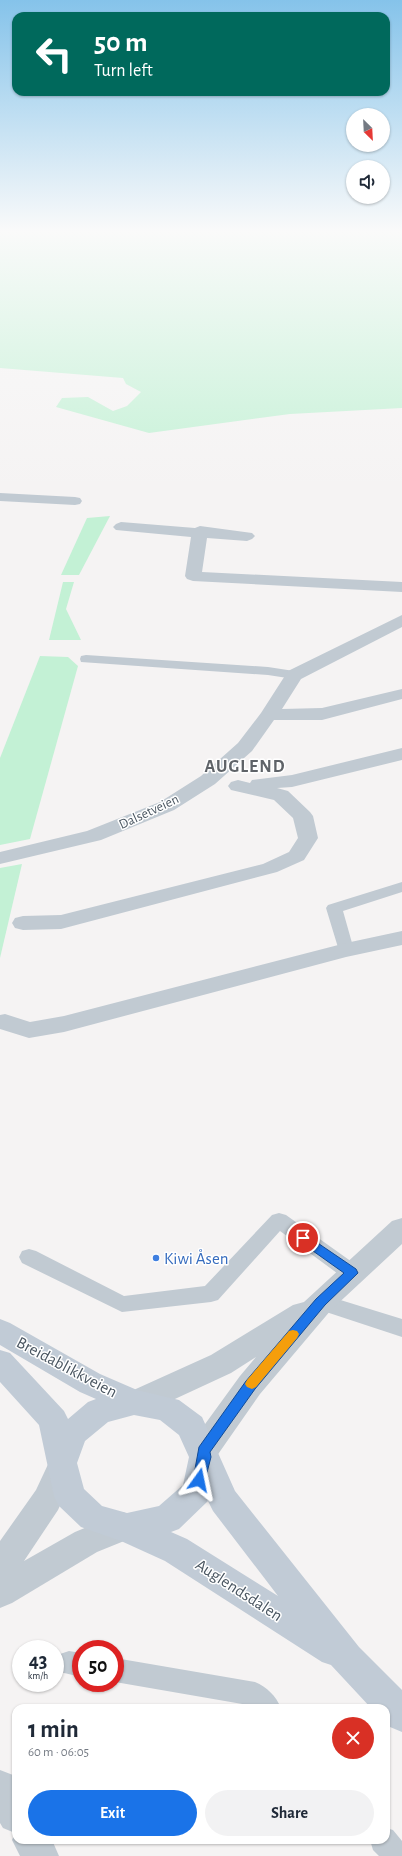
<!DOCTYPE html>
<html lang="en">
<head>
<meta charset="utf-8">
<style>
	body { margin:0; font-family:"Alegreya Sans",sans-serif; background:#f2f2f3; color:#1f2937; height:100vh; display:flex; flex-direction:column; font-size:15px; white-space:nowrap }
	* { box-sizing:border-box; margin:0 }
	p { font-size:13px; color:#747a83 }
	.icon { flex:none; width:22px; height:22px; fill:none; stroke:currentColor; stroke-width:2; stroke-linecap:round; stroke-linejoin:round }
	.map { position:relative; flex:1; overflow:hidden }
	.details { position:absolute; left:12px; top:1704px; width:378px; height:140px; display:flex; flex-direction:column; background:#fff; border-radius:12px; box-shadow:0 1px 3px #0004 }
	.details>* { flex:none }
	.hud { position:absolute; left:12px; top:12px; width:378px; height:84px; border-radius:12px; box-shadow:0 1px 3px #0004; background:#00695c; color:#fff; overflow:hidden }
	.needle { width:26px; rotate:156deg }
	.fabs { position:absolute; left:346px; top:108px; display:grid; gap:8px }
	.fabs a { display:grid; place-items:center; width:44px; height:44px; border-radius:50%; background:#fff; box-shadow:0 1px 3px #0004; font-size:20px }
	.speed { position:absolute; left:12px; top:1640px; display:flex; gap:8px; font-size:20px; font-weight:700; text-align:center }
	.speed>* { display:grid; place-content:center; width:52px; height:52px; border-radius:50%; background:#fff; box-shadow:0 1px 3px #0004; line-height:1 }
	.speed small { font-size:10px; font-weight:400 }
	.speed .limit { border:6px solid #d22; background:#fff; color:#111 }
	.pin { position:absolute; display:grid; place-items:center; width:34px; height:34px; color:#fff; margin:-17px; border:2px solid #fff; border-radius:50%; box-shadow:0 1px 4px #0007 }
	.me { position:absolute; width:44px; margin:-22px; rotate:12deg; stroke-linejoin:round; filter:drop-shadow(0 0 3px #0008) }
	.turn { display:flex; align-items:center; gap:14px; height:84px; padding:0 16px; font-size:18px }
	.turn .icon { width:52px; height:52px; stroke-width:2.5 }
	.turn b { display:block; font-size:28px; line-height:34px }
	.round { display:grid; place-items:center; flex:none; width:42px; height:42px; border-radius:21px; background:#f2f2f3 }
	.summary { display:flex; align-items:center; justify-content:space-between; height:68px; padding:0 16px }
	h1 { font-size:24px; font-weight:700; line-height:30px }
	.primary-button { display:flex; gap:8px; margin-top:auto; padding:8px 16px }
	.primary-button a { flex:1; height:46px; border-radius:24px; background:#1a73e8; color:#fff; font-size:16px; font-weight:700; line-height:46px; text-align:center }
	.primary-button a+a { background:#f2f2f3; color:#1f2937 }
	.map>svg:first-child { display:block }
	.green { fill:#c3f1d5 }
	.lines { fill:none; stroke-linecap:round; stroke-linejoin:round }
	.service { fill:#c1cad2; fill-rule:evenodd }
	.minor { fill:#c1cad2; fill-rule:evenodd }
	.secondary { fill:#c1cbd6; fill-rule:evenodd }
	.route { fill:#1a73e8; stroke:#114b97 }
	.slow { fill:#f59e0b }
	.shop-dot { fill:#3f7fe0; stroke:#fff; stroke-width:1.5 }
	.labels { text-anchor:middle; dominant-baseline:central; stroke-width:3; stroke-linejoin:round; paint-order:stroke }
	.street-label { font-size:14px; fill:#4a5661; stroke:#fff }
	.near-shop-label { font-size:17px; fill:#366cbe; stroke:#fff; text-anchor:start }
	.near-street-label { font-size:17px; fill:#4a5661; stroke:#fff }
	.district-label { font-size:18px; font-weight:bold; letter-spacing:1px; fill:#5f6368; stroke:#fff }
</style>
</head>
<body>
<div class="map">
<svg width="402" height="1856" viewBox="0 0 402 1856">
	<rect width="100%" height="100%" fill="#f5f3f3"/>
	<g class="green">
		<polygon points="0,232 402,232 402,408 290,414 149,433 56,407 62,398 88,397 113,411 127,406 141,392 126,384 123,378 0,368"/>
		<polygon points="110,516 79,575 61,575 87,518"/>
		<polygon points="63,582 74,582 66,609 81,640 49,640"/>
		<polygon points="40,656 68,657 78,666 30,839 0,845 0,758"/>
		<polygon points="22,864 0,958 0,868"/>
	</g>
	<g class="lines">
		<g class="service">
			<polygon points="86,655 268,667 294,671 300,675 294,679 268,675 81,662 80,659 81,656"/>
			<polygon points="402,882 402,892 343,911 354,950 352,954 346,955 340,954 326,908 328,905"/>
			<polygon points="279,1213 286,1215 359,1267 362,1273 359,1279 352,1281 345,1279 280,1231 218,1300 211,1302 122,1312 22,1263 19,1257 22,1251 29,1249 36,1251 124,1296 205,1286 272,1215"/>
			<polygon points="321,1294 402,1319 402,1337 314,1308 311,1302 314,1296"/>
			<polygon points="69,1651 81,1653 81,1677 60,1672 57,1663 60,1654"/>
			<path d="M115,1658L255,1682C267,1687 276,1696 281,1708H251L248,1705L115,1682Z"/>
			<polygon points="386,1828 393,1830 402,1841 402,1856 379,1856 373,1850 370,1840 386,1840"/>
		</g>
		<g class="minor">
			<polygon points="0,493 75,497 80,498 82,501 80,504 75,505 0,501"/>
			<polygon points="121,522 195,528 200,526 252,533 255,536 252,539 247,541 207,538 202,572 402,582 402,592 193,581 187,579 185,576 191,537 116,530 113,527 116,524"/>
			<polygon points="402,615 402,627 301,679 282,709 322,708 402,689 402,699 322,720 274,720 252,751 215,784 174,810 101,840 0,864 0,852 87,831 160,802 201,776 238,743 261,713 288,671"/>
			<polygon points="402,748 402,760 292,787 277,788 288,791 310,812 313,816 318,838 304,860 277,872 61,929 23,930 15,928 12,923 15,918 23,916 61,915 263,864 289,852 298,838 293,818 274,800 231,790 228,786 231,782 238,780 250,783 252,780 292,775"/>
			<polygon points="402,931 402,945 346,957 64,1032 29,1038 0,1029 0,1015 5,1014 30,1022 64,1016 346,943"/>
			<polygon points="402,1218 402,1244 331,1310 260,1394 214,1460 203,1464 192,1460 188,1451 192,1442 240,1376 256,1357 231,1373 149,1411 138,1415 127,1411 123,1402 127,1393 211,1355 293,1305 304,1302 392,1221"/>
			<polygon points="62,1454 73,1458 77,1468 58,1510 24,1561 75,1532 123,1512 134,1517 139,1527 134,1537 97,1552 12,1603 0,1608 0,1541 36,1490 51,1458"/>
			<polygon points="0,1770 13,1775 16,1781 16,1840 52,1840 59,1856 20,1856 12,1840 15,1833 3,1828 0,1823"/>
		</g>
		<path class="secondary" d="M0,1319L10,1323L100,1374L137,1390L179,1400L202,1417L235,1491L359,1647L402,1690V1732L390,1727L386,1724V1708H371L331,1665L322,1662L165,1561L121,1541L81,1527L59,1506L54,1496L39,1425L0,1382V1350L10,1353L64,1411L68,1419L88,1402L96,1399L80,1392L0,1345ZM134,1415L160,1420L179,1435L189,1457L183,1485L159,1506L127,1513L102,1506L84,1489L77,1463L85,1441L108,1422ZM208,1501L213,1511L278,1596L187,1539L171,1532L179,1529Z"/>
	</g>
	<linearGradient id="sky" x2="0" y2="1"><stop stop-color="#85c3ea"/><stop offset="0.47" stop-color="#fafafa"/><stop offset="1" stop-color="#fafafa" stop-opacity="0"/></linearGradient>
	<rect width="402" height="492" fill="url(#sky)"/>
	<polygon class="route" points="303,1233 356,1269 358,1273 325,1305 255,1389 210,1452 211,1457 204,1484 199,1486 195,1484 193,1480 199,1447 246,1381 316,1299 344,1273 299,1241 298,1238 299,1234"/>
	<polygon class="slow" points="293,1330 297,1331 299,1334 297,1338 256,1387 252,1389 247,1387 245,1384 247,1380 289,1331"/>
	<circle class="shop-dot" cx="156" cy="1258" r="4"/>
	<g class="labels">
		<g class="street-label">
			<text transform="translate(149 812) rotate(-25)">Dalsetveien</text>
		</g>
		<g class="near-shop-label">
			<text x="164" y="1258">Kiwi Åsen</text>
		</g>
		<g class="near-street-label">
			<text transform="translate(67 1367) rotate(28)">Breidablikkveien</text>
			<text transform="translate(239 1590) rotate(33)">Auglendsdalen</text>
		</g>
		<g class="district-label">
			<text x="245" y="767">AUGLEND</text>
		</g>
	</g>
</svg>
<div class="fabs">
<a><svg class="needle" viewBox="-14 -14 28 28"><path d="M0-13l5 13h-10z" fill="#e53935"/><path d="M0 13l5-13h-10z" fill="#747a83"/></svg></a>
<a><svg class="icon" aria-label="sound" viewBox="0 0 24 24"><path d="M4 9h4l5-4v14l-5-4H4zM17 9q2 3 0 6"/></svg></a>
</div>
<div class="speed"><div>43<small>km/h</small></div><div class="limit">50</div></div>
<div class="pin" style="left:303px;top:1238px;background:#d93025"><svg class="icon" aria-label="arrive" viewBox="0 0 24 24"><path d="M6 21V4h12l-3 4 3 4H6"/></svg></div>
<svg class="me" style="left:199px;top:1480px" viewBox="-20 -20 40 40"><path d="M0-17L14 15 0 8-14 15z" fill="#1a73e8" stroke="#fff" stroke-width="4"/></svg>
<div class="hud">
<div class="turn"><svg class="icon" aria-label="left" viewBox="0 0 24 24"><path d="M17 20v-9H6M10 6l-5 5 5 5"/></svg><div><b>50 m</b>Turn left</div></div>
</div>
<section class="details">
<div class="summary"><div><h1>1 min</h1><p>60 m · 06:05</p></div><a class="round" style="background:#d93025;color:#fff"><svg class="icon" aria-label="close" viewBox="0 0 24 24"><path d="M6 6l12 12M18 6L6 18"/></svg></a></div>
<div class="primary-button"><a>Exit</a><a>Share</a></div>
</section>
</div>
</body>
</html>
